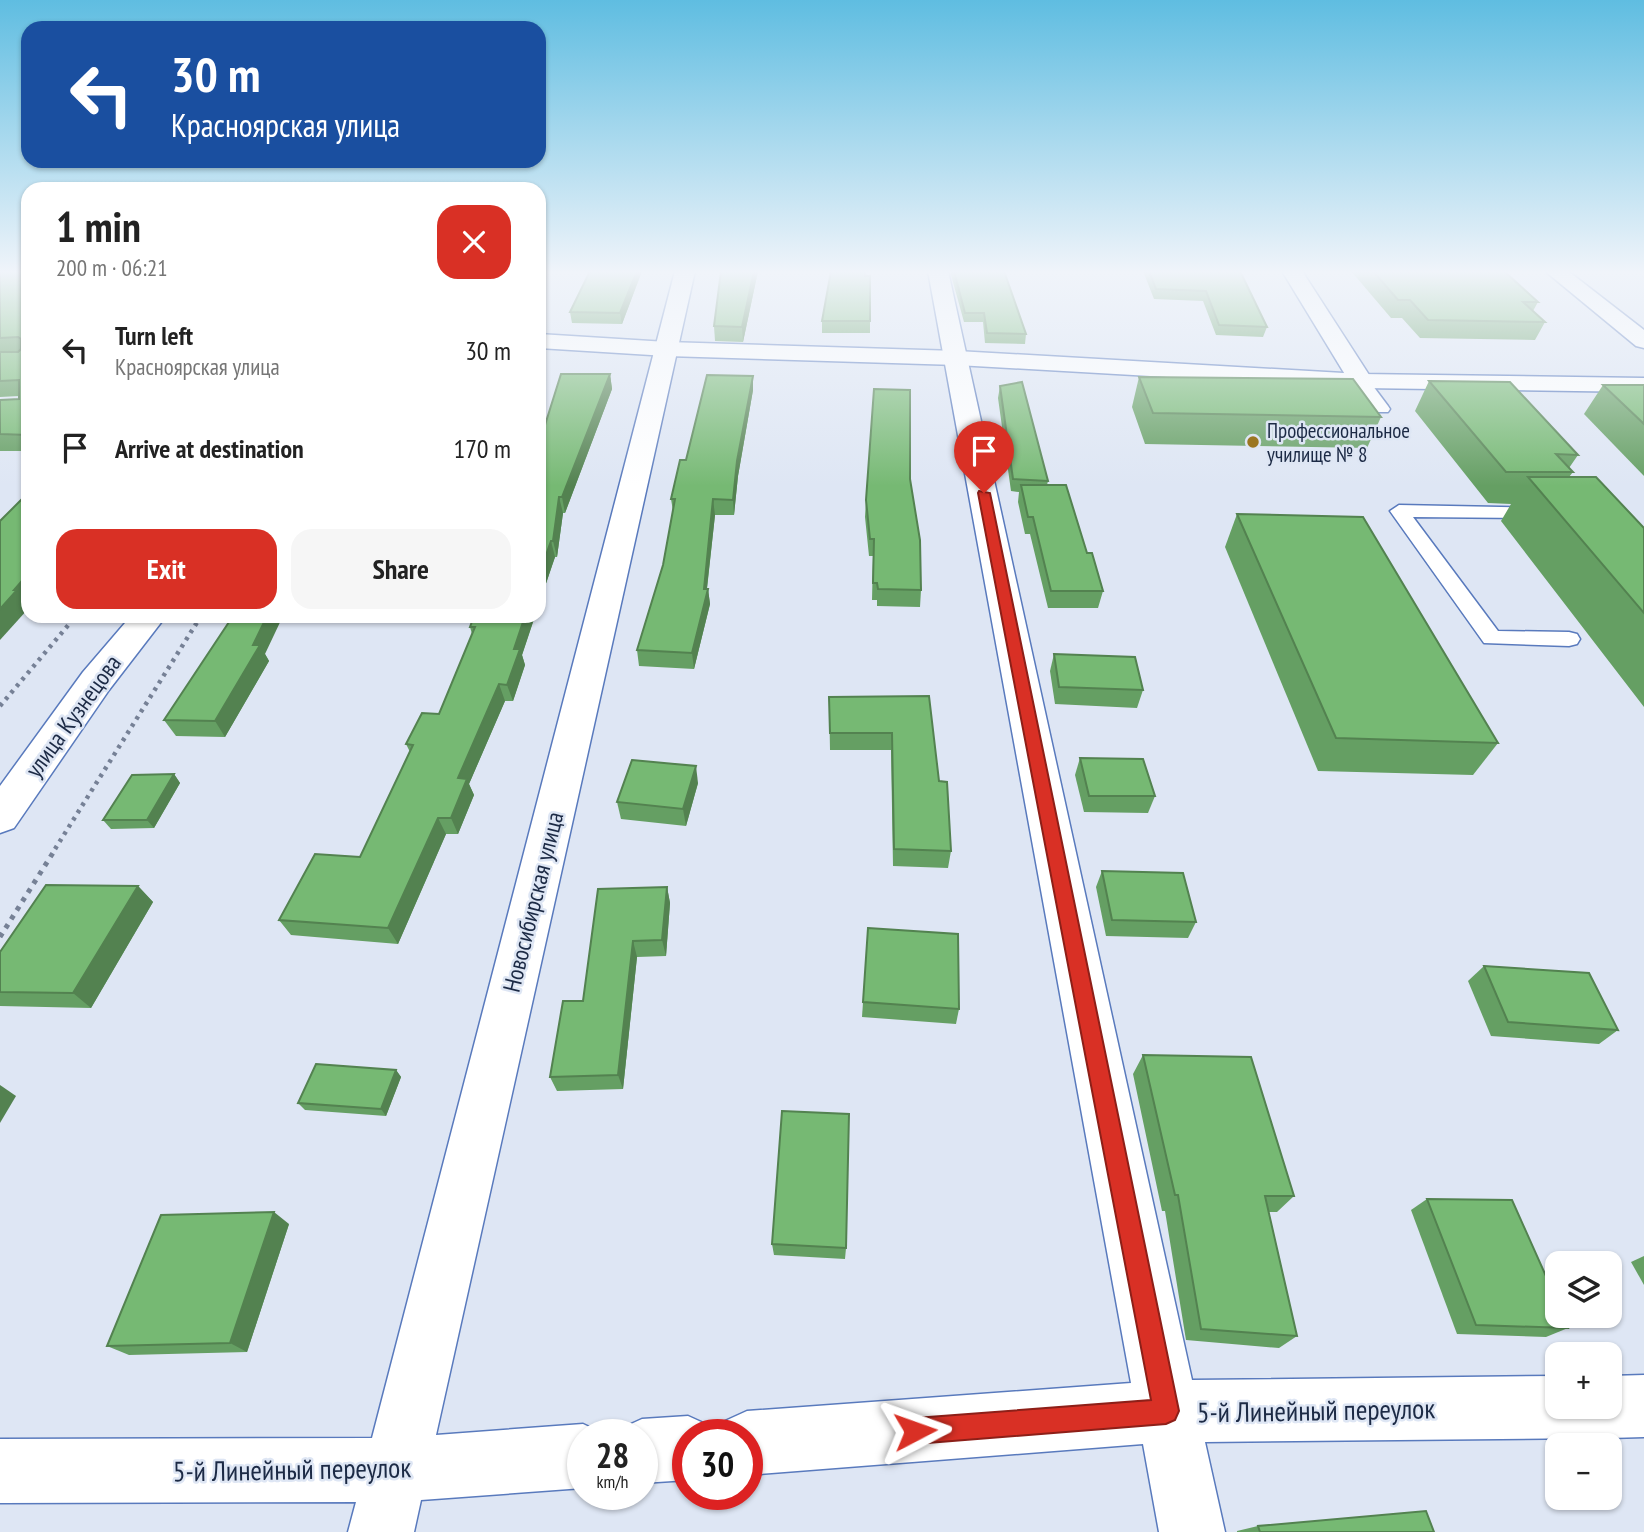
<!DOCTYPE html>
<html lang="en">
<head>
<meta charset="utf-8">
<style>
	body { margin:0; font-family:"PT Sans Narrow",sans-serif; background:#f6f6f6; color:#222; height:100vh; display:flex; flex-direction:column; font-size:26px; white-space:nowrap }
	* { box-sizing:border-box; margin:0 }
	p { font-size:23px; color:#767676 }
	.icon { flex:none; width:38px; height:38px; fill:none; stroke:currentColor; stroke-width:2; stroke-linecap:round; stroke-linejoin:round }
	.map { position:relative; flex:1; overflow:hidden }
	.sheet { position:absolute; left:21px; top:182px; width:525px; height:441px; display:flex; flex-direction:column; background:#fff; border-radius:21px; box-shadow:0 2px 5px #0004 }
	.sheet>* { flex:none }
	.top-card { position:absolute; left:21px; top:21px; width:525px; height:147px; border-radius:21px; box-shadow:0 2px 5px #0004; background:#1a4fa0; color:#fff; overflow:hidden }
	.controls { position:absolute; left:1545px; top:1251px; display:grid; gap:14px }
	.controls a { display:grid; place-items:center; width:77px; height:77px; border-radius:14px; background:#fff; box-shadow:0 2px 5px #0004; font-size:35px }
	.speed { position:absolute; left:567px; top:1419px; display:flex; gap:14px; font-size:35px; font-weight:700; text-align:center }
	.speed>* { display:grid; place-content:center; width:91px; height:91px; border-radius:50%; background:#fff; box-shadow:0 2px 5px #0004; line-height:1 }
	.speed small { font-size:18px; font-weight:400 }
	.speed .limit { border:10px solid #d22; background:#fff; color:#111 }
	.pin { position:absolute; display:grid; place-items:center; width:60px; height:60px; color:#fff; margin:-72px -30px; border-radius:50% 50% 50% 0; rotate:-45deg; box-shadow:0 0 7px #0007 }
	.pin .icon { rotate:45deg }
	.me { position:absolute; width:77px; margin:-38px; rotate:86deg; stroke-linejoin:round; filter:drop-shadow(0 0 5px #0008) }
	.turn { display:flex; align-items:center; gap:24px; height:147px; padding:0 35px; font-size:32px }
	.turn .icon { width:91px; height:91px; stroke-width:2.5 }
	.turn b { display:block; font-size:49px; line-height:60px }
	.round { display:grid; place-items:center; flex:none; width:74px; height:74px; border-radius:21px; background:#f6f6f6 }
	.headline { display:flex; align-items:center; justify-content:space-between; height:119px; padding:0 35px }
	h1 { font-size:42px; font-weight:800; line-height:52px }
	.primary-button { display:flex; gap:14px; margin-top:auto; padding:14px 35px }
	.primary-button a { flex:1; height:80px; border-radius:21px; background:#d93025; color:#fff; font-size:28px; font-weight:800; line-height:80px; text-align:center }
	.primary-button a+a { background:#f6f6f6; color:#222 }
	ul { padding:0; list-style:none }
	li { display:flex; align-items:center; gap:21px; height:98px; padding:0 35px }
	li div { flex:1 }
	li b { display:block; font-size:26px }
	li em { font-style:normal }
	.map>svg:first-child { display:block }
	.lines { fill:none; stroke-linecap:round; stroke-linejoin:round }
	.service-casing { stroke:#597abd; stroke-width:3 }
	.minor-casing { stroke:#597abd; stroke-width:3 }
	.tertiary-casing { stroke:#597abd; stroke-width:3 }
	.secondary-casing { stroke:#597abd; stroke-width:3 }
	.path-far1 { stroke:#768196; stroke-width:4.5; stroke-dasharray:3.5 5; stroke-linecap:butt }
	.path { stroke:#768196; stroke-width:5; stroke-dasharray:4.5 6; stroke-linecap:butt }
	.service { fill:#fff; fill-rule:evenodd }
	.minor { fill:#fff; fill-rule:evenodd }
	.tertiary { fill:#fff; fill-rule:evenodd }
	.secondary { fill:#fff; fill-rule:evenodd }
	.wall { fill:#659f63 }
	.shaded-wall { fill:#538250 }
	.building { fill:#76b973; stroke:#538250; stroke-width:2 }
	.route { fill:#d93025; stroke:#8d1f18; stroke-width:2 }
	.poi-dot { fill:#9b7621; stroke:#dee6f4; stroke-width:2.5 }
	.labels { text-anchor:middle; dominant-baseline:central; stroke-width:5; stroke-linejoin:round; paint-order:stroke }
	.far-poi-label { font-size:21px; fill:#1c2a45; stroke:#dee6f4; text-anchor:start }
	.street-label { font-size:24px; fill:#1c2a45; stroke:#dee6f4 }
	.near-street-label { font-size:28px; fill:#1c2a45; stroke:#dee6f4 }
</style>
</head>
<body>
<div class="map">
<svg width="1644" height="1532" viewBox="0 0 1644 1532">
	<rect width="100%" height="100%" fill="#dee6f4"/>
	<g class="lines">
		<defs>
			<g id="service">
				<polygon points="1361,376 1367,378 1388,406 1390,409 1388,412 1376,412 1353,381"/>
				<polygon points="1399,505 1545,508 1547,512 1545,516 1538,518 1413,517 1498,631 1569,632 1577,634 1580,639 1577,644 1569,646 1484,643 1390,511"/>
			</g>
			<g id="minor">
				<polygon points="675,271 695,271 436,1435 583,1424 606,1435 583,1435 583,1488 421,1500 414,1532 348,1532 356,1502 0,1503 0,1439 372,1438"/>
				<polygon points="928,271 948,271 1192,1380 1558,1376 1558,1407 1610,1407 1610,1376 1644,1375 1644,1437 1610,1438 1600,1434 1591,1438 1205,1442 1225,1532 1159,1532 1143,1444 747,1475 747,1435 719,1435 725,1421 747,1411 1131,1383"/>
				<polygon points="1282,271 1302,271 1373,381 1370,386 1361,388 1352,386"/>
				<polygon points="1545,271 1568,271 1644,330 1644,348 1636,346"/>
				<polygon points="688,1416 710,1426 714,1435 688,1435 688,1480 642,1483 642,1435 617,1435 620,1429 642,1419"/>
			</g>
			<polygon id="tertiary" points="539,334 667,342 957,351 1361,374 1644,378 1644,392 1361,388 957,365 667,356 539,348"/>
			<polygon id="secondary" points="131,616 166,616 109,690 14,828 0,833 0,786 83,672"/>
		</defs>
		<use href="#service" class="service-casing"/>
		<use href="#minor" class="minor-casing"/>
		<use href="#tertiary" class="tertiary-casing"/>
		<use href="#secondary" class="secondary-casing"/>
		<g class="path-far1">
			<polyline points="0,706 76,616"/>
			<polyline points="55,849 201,616"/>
		</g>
		<polyline class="path" points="0,937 56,848"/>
		<use href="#service" class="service"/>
		<use href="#minor" class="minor"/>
		<use href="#tertiary" class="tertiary"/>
		<use href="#secondary" class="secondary"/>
	</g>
	<g class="wall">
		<polygon points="0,271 28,271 28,451 0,451 0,400 19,399 19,396 0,397"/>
		<polygon points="590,271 642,271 622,324 572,323 570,312"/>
		<polygon points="721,271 758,271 743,342 715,341 714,326"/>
		<polygon points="866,271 866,276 870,321 870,333 822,333 822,321"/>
		<polygon points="950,271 1004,271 1026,334 1025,344 985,343 983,322 964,322"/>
		<polygon points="1143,271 1240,271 1267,327 1263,337 1216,335 1203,301 1154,299"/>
		<polygon points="1351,271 1504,271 1538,302 1533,311 1545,322 1535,340 1420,338 1402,318 1391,318"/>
		<polygon points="610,374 612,389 565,513 563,513 557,557 555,557 539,604 539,425 545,425"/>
		<polygon points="753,376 753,390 738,476 734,515 715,515 707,589 708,589 710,604 694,669 639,666 637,650 663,565 673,511 671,499 686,460"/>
		<polygon points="1139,377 1381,417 1367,448 1145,444 1132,407"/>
		<polygon points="1429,381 1578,455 1569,468 1573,472 1569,477 1644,528 1644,707 1501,521 1511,504 1488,503 1415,411"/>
		<polygon points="1603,385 1644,385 1644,476 1584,414"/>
		<polygon points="1000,386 1048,481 1047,485 1087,553 1103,591 1098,608 1048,608 1030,534 1025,534 1018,502 1019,492 1011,491 998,398"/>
		<polygon points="910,479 921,590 920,607 877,606 877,600 872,600 873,556 869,556 865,517 866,500"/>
		<polygon points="1237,514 1498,743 1473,775 1318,771 1225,547"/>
		<polygon points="474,616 535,616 522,655 525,665 513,701 505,701 469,784 474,795 458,834 446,834 398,944 291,935 279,920 360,857 410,752 406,744 439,714 472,634 470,627"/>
		<polygon points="265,654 269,661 225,737 176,736 164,720"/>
		<polygon points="1054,654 1143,690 1137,708 1055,704 1050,671"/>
		<polygon points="929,696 939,781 951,851 948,868 893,866 891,750 830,750 829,697"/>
		<polygon points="1080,758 1155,796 1148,813 1084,812 1075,775"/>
		<polygon points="174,774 180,783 154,828 111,829 103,820"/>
		<polygon points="698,783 686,826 621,819 617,802"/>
		<polygon points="1102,871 1196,922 1188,938 1106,936 1096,887"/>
		<polygon points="138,886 153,902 91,1008 0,1006 0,952"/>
		<polygon points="667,887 670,903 666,956 637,957 623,1089 557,1091 550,1077 583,1001"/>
		<polygon points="868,928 959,1009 956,1024 862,1017"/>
		<polygon points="1484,966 1618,1030 1599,1044 1491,1036 1468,981"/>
		<polygon points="1143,1055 1294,1196 1277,1212 1269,1212 1297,1336 1279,1348 1186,1340 1165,1211 1162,1211 1133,1074"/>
		<polygon points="396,1070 401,1077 386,1116 305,1110 298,1103"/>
		<polygon points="1427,1199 1568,1328 1546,1337 1457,1334 1411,1210"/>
		<polygon points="289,1224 247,1352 129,1355 107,1346"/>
		<polygon points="772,1244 846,1248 845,1259 774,1255"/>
		<polygon points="1644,1256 1644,1285 1631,1262"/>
		<polygon points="1258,1526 1434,1532 1237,1532 1237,1531"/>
	</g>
	<g class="shaded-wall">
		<polygon points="637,271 642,271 622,324 620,313"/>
		<polygon points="754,271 758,271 743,342 742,327"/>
		<polygon points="610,374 612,389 565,513 562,497"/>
		<polygon points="753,376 753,390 738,476 734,515 733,500 737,461"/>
		<polygon points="559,497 563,513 557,557 553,541"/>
		<polygon points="713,499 715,515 706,596 708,589 710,604 694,669 692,653 704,589"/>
		<polygon points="551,541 555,557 539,604 539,575"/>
		<polygon points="28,574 28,609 0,640 0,609 14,590"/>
		<polygon points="267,616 283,616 265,654 269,661 225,737 215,721"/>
		<polygon points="525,616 535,616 522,655 525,665 513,701 507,685 514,649"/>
		<polygon points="499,684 505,701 469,784 474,795 458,834 451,818 458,778"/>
		<polygon points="696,766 698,783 686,826 683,809"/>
		<polygon points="174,774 180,783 154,828 147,820"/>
		<polygon points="438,818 446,834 398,944 388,928"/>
		<polygon points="138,886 153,902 91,1008 73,993"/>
		<polygon points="667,887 670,903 666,956 662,940"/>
		<polygon points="633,941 637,957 623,1089 618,1075"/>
		<polygon points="396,1070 401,1077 386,1116 381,1109"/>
		<polygon points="0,1085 16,1096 0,1123"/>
		<polygon points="274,1212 289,1224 247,1352 230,1343"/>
	</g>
	<g class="building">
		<polygon points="0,271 28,271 28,435 0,434 0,400 19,399 19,380 0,381 0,352 18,352 21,349 21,339 18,337 0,338"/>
		<polygon points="590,271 637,271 620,313 570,312"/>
		<polygon points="721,271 754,271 742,327 714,326"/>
		<polygon points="831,271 865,271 865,276 870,276 870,321 822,321"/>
		<polygon points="954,271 1004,271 1026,334 987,333 984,313 965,313"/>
		<polygon points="1149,271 1240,271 1267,327 1219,325 1206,291 1156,289"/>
		<polygon points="1373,271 1504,271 1538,302 1523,302 1545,322 1428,320 1410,300 1398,300"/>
		<polygon points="561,374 610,374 562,497 559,497 553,541 551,541 539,575 539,425 545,425"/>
		<polygon points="707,375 753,376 737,461 733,500 713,499 704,589 708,589 692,653 637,650 663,565 675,499 671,499 680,460 686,460"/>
		<polygon points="1139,377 1353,379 1381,417 1153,413"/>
		<polygon points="1429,381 1510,382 1578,455 1556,454 1573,472 1506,472"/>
		<polygon points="1022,382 1048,481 1013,479 1000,386"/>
		<polygon points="1603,385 1644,385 1644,424"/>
		<polygon points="874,389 910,390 910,479 920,540 921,590 878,589 877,583 873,583 874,539 870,539 866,500"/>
		<polygon points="1528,477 1596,477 1644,528 1644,613"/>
		<polygon points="1021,485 1066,485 1087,553 1092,553 1103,591 1051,591 1033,517 1028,517"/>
		<polygon points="28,493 28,574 14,590 17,590 0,609 0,521"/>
		<polygon points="1237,514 1363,517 1498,743 1336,738"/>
		<polygon points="233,616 267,616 253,645 260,645 215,721 164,720"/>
		<polygon points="474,616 525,616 514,649 520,649 507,685 499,684 458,778 467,779 451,818 438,818 388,928 279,920 315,854 360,857 413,745 406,744 422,713 439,714 475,627 470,627"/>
		<polygon points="1054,654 1135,657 1143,690 1059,687"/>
		<polygon points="929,696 939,781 947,782 951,851 894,849 892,733 830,733 829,697"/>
		<polygon points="1080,758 1143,759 1155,796 1089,796"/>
		<polygon points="632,760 696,766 683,809 617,802"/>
		<polygon points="174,774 147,820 103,820 132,775"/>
		<polygon points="1102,871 1183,873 1196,922 1112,920"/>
		<polygon points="46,885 138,886 73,993 0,992 0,952"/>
		<polygon points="667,887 662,940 633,941 618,1075 550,1077 563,1001 583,1001 598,889"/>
		<polygon points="868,928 958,934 959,1009 863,1002"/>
		<polygon points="1484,966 1589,973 1618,1030 1508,1022"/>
		<polygon points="1143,1055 1251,1057 1294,1196 1265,1196 1297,1336 1201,1329 1178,1195 1175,1195"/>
		<polygon points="316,1064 396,1070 381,1109 298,1103"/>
		<polygon points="782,1111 849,1114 846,1248 772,1244"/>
		<polygon points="1427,1199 1512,1200 1558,1303 1558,1316 1563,1316 1568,1328 1476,1325"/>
		<polygon points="274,1212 230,1343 107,1346 161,1215"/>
		<polygon points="1426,1511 1434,1532 1260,1532 1258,1526"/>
	</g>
	<linearGradient id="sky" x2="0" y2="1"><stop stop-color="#5fbde1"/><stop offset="0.56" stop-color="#f0f4fa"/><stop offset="1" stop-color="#f0f4fa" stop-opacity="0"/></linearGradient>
	<rect width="1644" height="486" fill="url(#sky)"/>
	<polygon class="route" points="979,491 990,493 1179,1411 1175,1420 1166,1424 915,1444 906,1440 902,1431 906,1421 915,1418 1151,1400 978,493"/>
	<circle class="poi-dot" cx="1253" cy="442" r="7"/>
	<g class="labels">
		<g class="far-poi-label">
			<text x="1267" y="430">Профессиональное<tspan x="1267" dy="24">училище № 8</tspan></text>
		</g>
		<g class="street-label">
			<text transform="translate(73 716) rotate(-54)">улица Кузнецова</text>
			<text transform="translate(533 902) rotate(-76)">Новосибирская улица</text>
		</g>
		<g class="near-street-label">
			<text transform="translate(1316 1410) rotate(-1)">5-й Линейный переулок</text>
			<text transform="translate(292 1469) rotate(-1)">5-й Линейный переулок</text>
		</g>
	</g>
</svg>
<div class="controls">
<a><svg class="icon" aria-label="layers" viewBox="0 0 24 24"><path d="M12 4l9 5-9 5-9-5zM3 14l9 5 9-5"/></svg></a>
<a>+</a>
<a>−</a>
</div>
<div class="speed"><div>28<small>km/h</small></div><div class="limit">30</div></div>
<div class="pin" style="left:984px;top:493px;background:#d93025"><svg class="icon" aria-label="arrive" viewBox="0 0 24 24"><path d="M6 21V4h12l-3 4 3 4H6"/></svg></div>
<svg class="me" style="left:915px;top:1431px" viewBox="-20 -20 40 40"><path d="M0-17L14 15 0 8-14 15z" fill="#d93025" stroke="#fff" stroke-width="4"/></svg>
<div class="top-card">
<div class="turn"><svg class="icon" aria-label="left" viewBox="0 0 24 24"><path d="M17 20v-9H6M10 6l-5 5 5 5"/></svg><div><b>30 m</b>Красноярская улица</div></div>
</div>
<section class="sheet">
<div class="headline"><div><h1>1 min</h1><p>200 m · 06:21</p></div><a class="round" style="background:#d93025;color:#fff"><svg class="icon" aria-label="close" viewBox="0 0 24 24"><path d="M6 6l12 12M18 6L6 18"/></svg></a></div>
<ul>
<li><svg class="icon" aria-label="left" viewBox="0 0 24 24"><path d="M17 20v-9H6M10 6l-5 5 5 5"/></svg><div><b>Turn left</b><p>Красноярская улица</p></div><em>30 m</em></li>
<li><svg class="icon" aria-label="arrive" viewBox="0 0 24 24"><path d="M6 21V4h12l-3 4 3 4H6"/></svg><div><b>Arrive at destination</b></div><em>170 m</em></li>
</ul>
<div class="primary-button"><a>Exit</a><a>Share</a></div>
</section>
</div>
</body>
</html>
